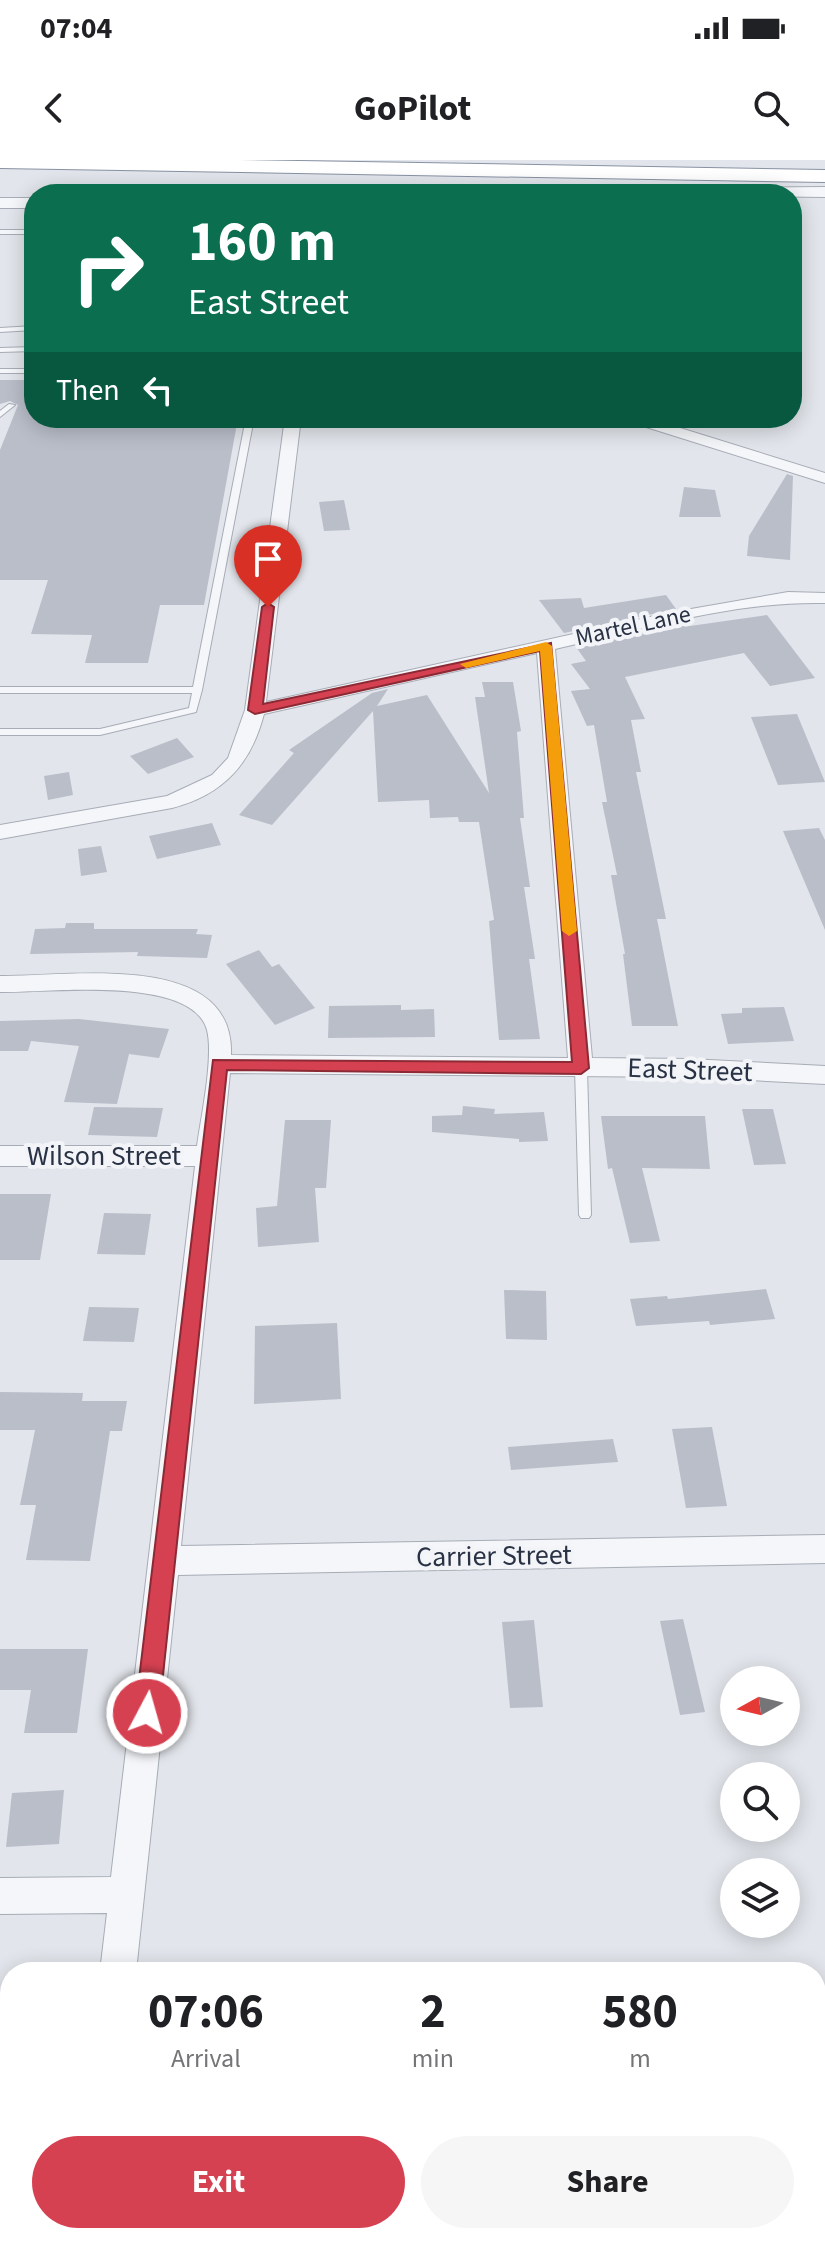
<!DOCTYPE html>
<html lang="en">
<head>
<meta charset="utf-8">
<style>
	body { margin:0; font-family:"Source Sans 3",sans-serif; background:#f6f6f6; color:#202124; height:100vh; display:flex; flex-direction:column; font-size:30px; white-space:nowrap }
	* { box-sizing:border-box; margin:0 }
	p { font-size:26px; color:#757577 }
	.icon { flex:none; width:44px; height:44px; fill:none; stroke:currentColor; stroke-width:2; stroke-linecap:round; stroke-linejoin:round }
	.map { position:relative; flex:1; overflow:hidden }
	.side { position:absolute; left:0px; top:1802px; width:826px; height:282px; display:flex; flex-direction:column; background:#fff; border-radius:32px 32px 0 0; box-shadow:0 4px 20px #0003 }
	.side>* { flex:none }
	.hud { position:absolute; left:24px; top:24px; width:778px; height:244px; border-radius:32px; box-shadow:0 4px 20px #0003; background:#0b6e4f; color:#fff; overflow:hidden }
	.needle { width:52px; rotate:262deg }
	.buttons { position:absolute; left:720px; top:1506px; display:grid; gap:16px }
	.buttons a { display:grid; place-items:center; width:80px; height:80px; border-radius:50%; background:#fff; box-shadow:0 4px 20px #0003; font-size:40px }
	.pin { position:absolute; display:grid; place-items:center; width:68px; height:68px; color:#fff; margin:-82px -34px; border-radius:50% 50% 50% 0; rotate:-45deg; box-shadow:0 0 8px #0007 }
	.pin .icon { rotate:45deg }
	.me { position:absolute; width:88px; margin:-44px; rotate:6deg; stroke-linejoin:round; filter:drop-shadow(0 0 6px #0008) }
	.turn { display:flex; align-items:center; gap:28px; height:168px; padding:0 32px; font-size:36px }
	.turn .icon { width:104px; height:104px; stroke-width:2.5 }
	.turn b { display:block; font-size:56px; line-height:68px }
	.then { display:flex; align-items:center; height:76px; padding:0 32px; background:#0003; gap:16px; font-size:30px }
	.eta { display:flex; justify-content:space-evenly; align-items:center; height:136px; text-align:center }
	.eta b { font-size:48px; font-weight:700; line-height:56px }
	.action { display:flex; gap:16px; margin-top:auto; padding:16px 32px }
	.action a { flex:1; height:92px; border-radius:48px; background:#d64151; color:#fff; font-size:32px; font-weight:700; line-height:92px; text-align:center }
	.action a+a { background:#f6f6f6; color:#202124 }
	.status { display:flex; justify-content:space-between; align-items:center; height:56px; padding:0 40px; background:#fff; direction:ltr }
	.status svg { height:22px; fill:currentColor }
	header { display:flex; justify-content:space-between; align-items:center; height:104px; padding:0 32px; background:#fff; font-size:36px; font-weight:700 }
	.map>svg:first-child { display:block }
	.building { fill:#b9bec9 }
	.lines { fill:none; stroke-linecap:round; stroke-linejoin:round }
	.service-casing { stroke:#a7acb6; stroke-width:2 }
	.minor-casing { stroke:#a7acb6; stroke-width:2 }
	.tertiary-casing { stroke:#a7acb6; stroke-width:2 }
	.motorway-casing { stroke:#8892a3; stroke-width:2 }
	.service { fill:#f5f6f9; fill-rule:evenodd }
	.minor { fill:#f5f6f9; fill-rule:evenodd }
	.tertiary { fill:#f5f6f9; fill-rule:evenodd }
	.motorway { fill:#fff; fill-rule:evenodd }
	.route { fill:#d64151; stroke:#8b2a35; stroke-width:2 }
	.slow { fill:#f59e0b }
	.labels { text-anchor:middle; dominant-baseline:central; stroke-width:8; stroke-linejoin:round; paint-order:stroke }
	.far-street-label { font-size:24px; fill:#293244; stroke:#f2f4f8 }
	.street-label { font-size:28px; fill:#293244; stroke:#f2f4f8 }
</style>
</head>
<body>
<div class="status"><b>07:04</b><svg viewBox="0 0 49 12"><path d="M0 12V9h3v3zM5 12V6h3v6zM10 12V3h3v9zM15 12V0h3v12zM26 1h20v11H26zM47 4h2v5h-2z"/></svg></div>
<header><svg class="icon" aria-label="back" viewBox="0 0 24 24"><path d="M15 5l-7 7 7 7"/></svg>GoPilot<svg class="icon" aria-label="search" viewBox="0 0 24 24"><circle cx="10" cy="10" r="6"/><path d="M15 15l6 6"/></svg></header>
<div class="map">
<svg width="825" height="2083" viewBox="0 0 825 2083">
	<rect width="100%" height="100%" fill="#e2e5eb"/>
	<g class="building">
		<polygon points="28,216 34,216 34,258 238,258 204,445 160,445 148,503 85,503 92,475 31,474 48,420 0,420 0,290 18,245 10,241 0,244 0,220 27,220"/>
		<polygon points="787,314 793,316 790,400 747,396 749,376"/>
		<polygon points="684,327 715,330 721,357 679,357"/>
		<polygon points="344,340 350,370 324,371 319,342"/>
		<polygon points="666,435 676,449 564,473 539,440 581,438 584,448"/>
		<polygon points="767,455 815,518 770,526 744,493 625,517 645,559 631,560 641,612 636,612 666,759 657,759 678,866 632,866 623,794 625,794 611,715 617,715 602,642 607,642 594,565 587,566 571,531 590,529 571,504 586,501 576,487 686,462 690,466"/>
		<polygon points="482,522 513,522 521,571 517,572 524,658 520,658 530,727 524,727 535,799 529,799 540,879 499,880 489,761 494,760 479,662 459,662 458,657 430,658 429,640 378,642 373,551 272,665 239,655 294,593 289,590 372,533 388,529 377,546 427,535 489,633 475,537 485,537"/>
		<polygon points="797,554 825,622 778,625 751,557"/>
		<polygon points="177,578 194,597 148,614 130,596"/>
		<polygon points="69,612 73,635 48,640 44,616"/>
		<polygon points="212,663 221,685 157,699 149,676"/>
		<polygon points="819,668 825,680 825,770 783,671"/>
		<polygon points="101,686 107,712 81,716 78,689"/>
		<polygon points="66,763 94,763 94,769 198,769 196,774 212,775 207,798 137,796 138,792 30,794 35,769 65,768"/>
		<polygon points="259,790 272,807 279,804 315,848 275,865 226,804"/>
		<polygon points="401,845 401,850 434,849 435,877 328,878 329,846"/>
		<polygon points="784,847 794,881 728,884 721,854 742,853 742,848"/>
		<polygon points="79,859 169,869 159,898 129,894 117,944 64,942 79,886 31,881 28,891 0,891 0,861"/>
		<polygon points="463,946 495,949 494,954 544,952 548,981 519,982 519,979 432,972 432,956 462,955"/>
		<polygon points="94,947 163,948 157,977 88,975"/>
		<polygon points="742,949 773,949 786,1004 754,1005"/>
		<polygon points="601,956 705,956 710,1009 642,1008 660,1081 630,1083 612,1008 608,1009"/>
		<polygon points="285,960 331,960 326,1028 315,1028 319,1082 258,1087 256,1048 277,1046"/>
		<polygon points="0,1034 51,1034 40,1100 0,1100"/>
		<polygon points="104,1053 151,1054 145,1095 97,1094"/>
		<polygon points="766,1129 775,1159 710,1165 709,1161 636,1166 630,1139 667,1136 668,1139"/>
		<polygon points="504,1130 546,1131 547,1180 506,1179"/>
		<polygon points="89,1147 139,1148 134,1182 83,1181"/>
		<polygon points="337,1163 341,1239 254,1244 255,1166"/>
		<polygon points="0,1232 83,1233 82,1241 127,1241 122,1271 110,1271 90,1401 26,1400 36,1345 20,1345 35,1270 0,1270"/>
		<polygon points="712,1267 727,1346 686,1348 672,1269"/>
		<polygon points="613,1279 618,1302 511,1310 508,1287"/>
		<polygon points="683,1459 705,1552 680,1555 660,1461"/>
		<polygon points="534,1460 543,1547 510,1548 502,1462"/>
		<polygon points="0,1489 88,1489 77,1573 24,1573 31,1530 0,1530"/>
		<polygon points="64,1630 59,1684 6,1687 12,1633"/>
	</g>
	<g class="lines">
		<defs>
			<g id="service">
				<rect x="0" y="70" width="34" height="4"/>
				<polygon points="34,166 34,170 0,172 0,168"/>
				<polygon points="34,187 34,191 0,192 0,188"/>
				<rect x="0" y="209" width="34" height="4"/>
				<polygon points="9,244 15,245 0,257 0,251"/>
				<polygon points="246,258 254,258 202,530 196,552 100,575 0,575 0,569 100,569 189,548 192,533 0,533 0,527 193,527"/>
				<polygon points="581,904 587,908 591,1055 589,1058 581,1058 579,1055 575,908"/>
			</g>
			<g id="minor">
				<path d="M285,258H301L266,542L668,453L788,432L825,433V443C735,441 643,469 555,489L592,898L689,899L825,906V924L689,917L230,913L181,1386L825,1375V1403L178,1415L136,1812H100L107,1753L0,1754V1718L111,1717L195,1006H0V986H197C201,957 214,897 207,870C192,814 45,833 0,832V816C69,817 235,789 231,895L568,898L537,493L264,554C251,604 223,635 172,648L0,679V665L167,636L212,615L228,598L245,550Z"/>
				<polygon points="624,258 648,258 825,313 825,323 627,261"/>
				<polygon points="67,2074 107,2074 106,2083 66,2083"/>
			</g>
			<g id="tertiary">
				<polygon points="825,27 825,37 529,34 537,29"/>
				<rect x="0" y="38" width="34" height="10"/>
			</g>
			<polygon id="motorway" points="0,0 240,0 825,10 825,22 0,8"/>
		</defs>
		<use href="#service" class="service-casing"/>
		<use href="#minor" class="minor-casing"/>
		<use href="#tertiary" class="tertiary-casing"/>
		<use href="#motorway" class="motorway-casing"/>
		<use href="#service" class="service"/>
		<use href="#minor" class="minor"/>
		<use href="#tertiary" class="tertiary"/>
		<use href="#motorway" class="motorway"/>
	</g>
	<polygon class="route" points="268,443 274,447 263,544 551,483 589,908 581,914 227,910 159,1553 155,1561 147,1564 139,1561 135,1553 213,900 572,902 540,491 255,554 248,550 262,447"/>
	<polygon class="slow" points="546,482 552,486 577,771 569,776 562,771 540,491 466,508 460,504"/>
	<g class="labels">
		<g class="far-street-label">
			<text transform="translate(633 466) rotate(-12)">Martel Lane</text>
		</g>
		<g class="street-label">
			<text transform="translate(690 910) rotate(2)">East Street</text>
			<text x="104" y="996">Wilson Street</text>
			<text transform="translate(494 1396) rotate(-1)">Carrier Street</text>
		</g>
	</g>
</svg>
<div class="buttons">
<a><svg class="needle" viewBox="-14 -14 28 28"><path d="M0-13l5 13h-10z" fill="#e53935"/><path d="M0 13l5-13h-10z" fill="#757577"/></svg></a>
<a><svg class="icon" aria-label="search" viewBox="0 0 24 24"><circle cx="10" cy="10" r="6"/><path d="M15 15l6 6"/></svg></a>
<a><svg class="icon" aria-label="layers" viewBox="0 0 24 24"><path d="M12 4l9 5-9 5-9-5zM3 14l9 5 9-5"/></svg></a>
</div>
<div class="pin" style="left:268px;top:447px;background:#d93025"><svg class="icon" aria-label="arrive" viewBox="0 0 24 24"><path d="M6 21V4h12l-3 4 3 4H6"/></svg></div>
<svg class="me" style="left:147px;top:1553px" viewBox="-20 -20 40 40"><circle r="17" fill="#d64151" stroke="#fff" stroke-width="3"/><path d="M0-11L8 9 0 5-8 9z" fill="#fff"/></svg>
<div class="hud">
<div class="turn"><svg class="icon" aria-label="right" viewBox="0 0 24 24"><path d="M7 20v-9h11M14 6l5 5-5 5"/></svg><div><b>160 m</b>East Street</div></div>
<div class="then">Then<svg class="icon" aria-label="left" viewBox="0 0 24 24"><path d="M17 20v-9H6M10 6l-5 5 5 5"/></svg></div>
</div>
<section class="side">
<div class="eta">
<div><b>07:06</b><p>Arrival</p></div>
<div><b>2</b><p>min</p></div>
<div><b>580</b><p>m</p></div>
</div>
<div class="action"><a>Exit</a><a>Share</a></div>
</section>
</div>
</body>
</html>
